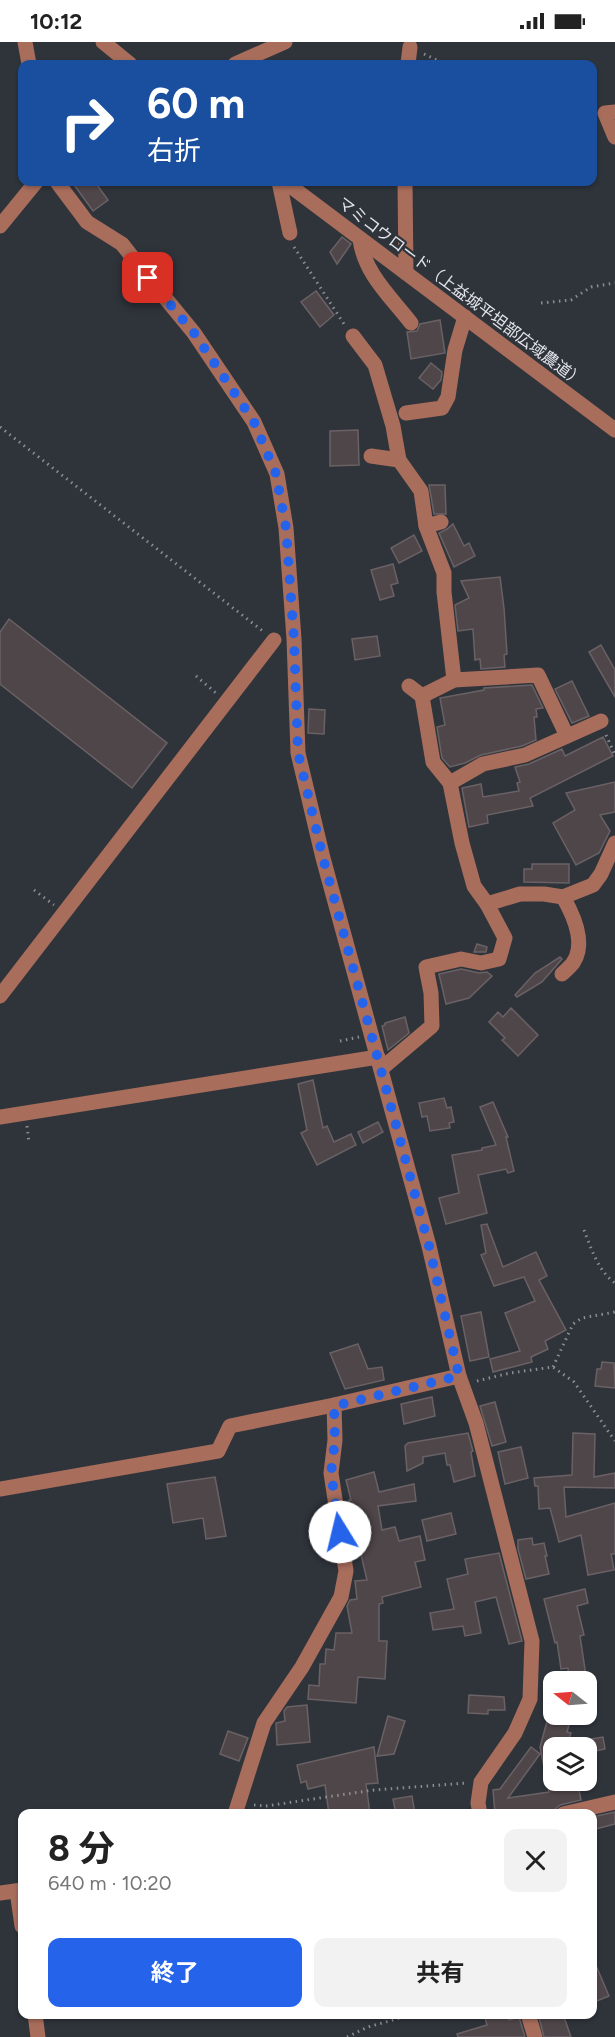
<!DOCTYPE html>
<html lang="ja">
<head>
<meta charset="utf-8">
<style>
	body { margin:0; font-family:Figtree,"Noto Sans JP",sans-serif; background:#f2f2f2; color:#222; height:100vh; display:flex; flex-direction:column; font-size:22px; white-space:nowrap }
	* { box-sizing:border-box; margin:0 }
	p { font-size:20px; color:#767676 }
	.icon { flex:none; width:33px; height:33px; fill:none; stroke:currentColor; stroke-width:2; stroke-linecap:round; stroke-linejoin:round }
	.map { position:relative; flex:1; overflow:hidden }
	.side { position:absolute; left:18px; top:1767px; width:579px; height:210px; display:flex; flex-direction:column; background:#fff; border-radius:12px; box-shadow:0 2px 4px #0004 }
	.side>* { flex:none }
	.top-card { position:absolute; left:18px; top:18px; width:579px; height:126px; border-radius:12px; box-shadow:0 2px 4px #0004; background:#1a4fa0; color:#fff; overflow:hidden }
	.needle { width:39px; rotate:287deg }
	.controls { position:absolute; left:543px; top:1629px; display:grid; gap:12px }
	.controls a { display:grid; place-items:center; width:54px; height:54px; border-radius:12px; background:#fff; box-shadow:0 2px 4px #0004; font-size:30px }
	.pin { position:absolute; display:grid; place-items:center; width:51px; height:51px; color:#fff; margin:-26px; border-radius:12px; box-shadow:0 3px 9px #0006 }
	.me { position:absolute; width:66px; margin:-33px; rotate:351deg; stroke-linejoin:round; filter:drop-shadow(0 0 4px #0008) }
	.turn { display:flex; align-items:center; gap:21px; height:126px; padding:0 30px; font-size:27px }
	.turn .icon { width:78px; height:78px; stroke-width:2.5 }
	.turn b { display:block; font-size:42px; line-height:51px }
	.round { display:grid; place-items:center; flex:none; width:63px; height:63px; border-radius:12px; background:#f2f2f2 }
	.headline { display:flex; align-items:center; justify-content:space-between; height:102px; padding:0 30px }
	h1 { font-size:36px; font-weight:700; line-height:45px }
	.action { display:flex; gap:12px; margin-top:auto; padding:12px 30px }
	.action a { flex:1; height:69px; border-radius:12px; background:#2563eb; color:#fff; font-size:24px; font-weight:700; line-height:69px; text-align:center }
	.action a+a { background:#f2f2f2; color:#222 }
	.status { display:flex; justify-content:space-between; align-items:center; height:42px; padding:0 30px; background:#fff; direction:ltr }
	.status svg { height:16px; fill:currentColor }
	.map>svg:first-child { display:block }
	.building { fill:#4f464a; stroke:#6a6165; stroke-width:1.5 }
	.lines { fill:none; stroke-linecap:round; stroke-linejoin:round }
	.path { stroke:#8b8f95; stroke-width:3; stroke-dasharray:1.5 4.5; stroke-linecap:butt }
	.minor { stroke:#a96d5c; stroke-width:15 }
	.route { stroke:#2563eb; stroke-width:10; stroke-dasharray:0 18 }
	.labels { text-anchor:middle; dominant-baseline:central; stroke-width:4.5; stroke-linejoin:round; paint-order:stroke }
	.street-label { font-size:16px; fill:#e3e6eb; stroke:#2f343b }
</style>
</head>
<body>
<div class="status"><b>10:12</b><svg viewBox="0 0 49 12"><path d="M0 12V9h3v3zM5 12V6h3v6zM10 12V3h3v9zM15 12V0h3v12zM26 1h20v11H26zM47 4h2v5h-2z"/></svg></div>
<div class="map">
<svg width="615" height="1995" viewBox="0 0 615 1995">
	<rect width="100%" height="100%" fill="#2f343b"/>
	<g class="building">
		<polygon points="72,140 95,140 108,158 93,169"/>
		<polygon points="342,195 351,202 337,222 330,210"/>
		<polygon points="316,249 334,273 320,285 301,260"/>
		<polygon points="440,278 445,311 411,317 407,290 417,289 420,282"/>
		<polygon points="431,321 442,330 441,338 433,347 419,336"/>
		<polygon points="358,388 359,423 330,424 330,389"/>
		<polygon points="429,443 445,443 446,472 434,472"/>
		<polygon points="453,482 464,504 469,501 475,514 454,525 439,491 447,487"/>
		<polygon points="414,493 422,509 399,521 391,506"/>
		<polygon points="393,522 398,541 391,543 394,554 380,558 371,528"/>
		<polygon points="500,535 504,566 507,612 504,613 505,625 481,627 480,617 475,618 473,587 458,589 455,563 469,556 461,539"/>
		<polygon points="9,577 167,701 132,746 0,642 0,590"/>
		<polygon points="377,594 380,614 355,618 352,597"/>
		<polygon points="601,603 615,628 615,655 589,610"/>
		<polygon points="572,639 589,674 572,681 555,647"/>
		<polygon points="532,643 543,666 536,667 537,675 534,675 536,698 522,704 481,713 465,721 450,725 442,716 437,685 445,683 440,656 484,648 484,646"/>
		<polygon points="309,667 325,668 324,692 308,691"/>
		<polygon points="603,695 613,714 530,756 533,764 487,773 488,781 469,785 462,746 481,742 483,755 519,749 517,741 520,740 515,725 529,722 562,707 565,714"/>
		<polygon points="615,740 615,770 600,773 610,789 599,811 576,823 553,781 575,768 566,751"/>
		<polygon points="532,822 569,822 569,841 524,840 524,827 532,827"/>
		<polygon points="477,902 487,905 486,910 474,910"/>
		<polygon points="560,915 562,917 542,940 517,955 515,953 535,931"/>
		<polygon points="461,927 479,931 487,930 492,934 469,956 446,962 439,932"/>
		<polygon points="511,966 538,993 518,1014 502,998 505,996 489,980 498,970 503,975"/>
		<polygon points="405,975 409,991 388,1008 382,984 385,983 385,981"/>
		<polygon points="313,1038 323,1086 327,1084 334,1100 351,1092 356,1103 317,1123 301,1091 307,1088 298,1042"/>
		<polygon points="444,1056 447,1066 451,1065 454,1080 449,1081 450,1086 430,1089 427,1074 422,1075 419,1061"/>
		<polygon points="493,1060 508,1095 506,1095 514,1129 508,1131 506,1127 478,1133 487,1171 446,1182 439,1156 459,1151 452,1113 482,1108 482,1106 496,1103 480,1065"/>
		<polygon points="378,1080 383,1090 363,1101 358,1090"/>
		<polygon points="487,1182 503,1225 536,1210 547,1234 539,1238 566,1288 545,1299 548,1307 531,1315 532,1320 493,1330 490,1317 520,1309 505,1271 535,1259 524,1235 494,1244 481,1213 486,1211 481,1183"/>
		<polygon points="481,1270 489,1315 470,1319 461,1274"/>
		<polygon points="358,1302 368,1327 382,1325 384,1338 345,1347 330,1311"/>
		<polygon points="602,1320 614,1321 615,1346 595,1344 597,1327 601,1327"/>
		<polygon points="432,1355 435,1374 404,1382 401,1362"/>
		<polygon points="495,1360 506,1400 492,1404 480,1364"/>
		<polygon points="468,1391 473,1409 471,1410 475,1434 454,1440 450,1423 447,1423 445,1411 423,1415 423,1421 407,1429 405,1404 408,1401"/>
		<polygon points="573,1391 595,1392 594,1435 615,1431 615,1446 564,1445 566,1475 615,1461 615,1512 611,1512 614,1528 588,1533 581,1493 559,1500 550,1466 539,1467 538,1444 535,1444 534,1436 572,1433"/>
		<polygon points="521,1405 528,1436 505,1442 498,1410"/>
		<polygon points="374,1430 379,1450 414,1442 416,1459 378,1464 382,1488 395,1485 399,1499 420,1494 425,1518 415,1520 421,1545 382,1555 383,1561 379,1562 379,1599 387,1599 385,1637 358,1635 356,1661 308,1657 309,1643 319,1644 320,1622 325,1622 326,1607 334,1608 336,1591 352,1591 347,1564 350,1558 357,1557 355,1539 367,1538 353,1479 349,1458 351,1458 346,1438"/>
		<polygon points="215,1435 226,1494 206,1497 203,1476 173,1481 167,1442"/>
		<polygon points="451,1471 456,1492 427,1499 422,1478"/>
		<polygon points="532,1496 533,1503 544,1501 547,1514 545,1514 549,1532 526,1537 518,1507 518,1498"/>
		<polygon points="499,1511 522,1599 509,1602 496,1555 475,1560 481,1591 465,1594 463,1584 433,1588 430,1571 454,1567 447,1537 468,1532 465,1517"/>
		<polygon points="585,1547 588,1561 577,1564 584,1593 580,1594 586,1634 569,1637 568,1626 561,1627 557,1600 555,1601 544,1557"/>
		<polygon points="469,1653 504,1655 505,1668 488,1668 488,1672 468,1671"/>
		<polygon points="307,1663 310,1700 277,1703 276,1681 285,1679 284,1669 287,1665"/>
		<polygon points="549,1672 572,1672 567,1690 571,1691 567,1702 564,1701 563,1706 554,1706 554,1738 577,1738 581,1758 560,1763 554,1768 535,1772 495,1772 493,1748 500,1747 531,1705 540,1712 508,1756 549,1750 540,1705"/>
		<polygon points="388,1674 405,1679 394,1712 377,1714"/>
		<polygon points="228,1689 248,1696 239,1719 220,1712"/>
		<polygon points="603,1695 605,1707 586,1711 586,1698"/>
		<polygon points="374,1705 378,1741 366,1742 370,1772 329,1772 325,1743 308,1747 306,1739 301,1741 297,1723"/>
		<polygon points="412,1754 415,1772 396,1772 393,1757"/>
		<polygon points="615,1770 615,1782 592,1788 592,1775"/>
		<polygon points="592,1914 609,1954 592,1961"/>
		<polygon points="484,1972 507,1972 509,1978 519,1975 525,1995 458,1995 457,1992 487,1983"/>
		<polygon points="538,1972 563,1972 571,1995 544,1995"/>
	</g>
	<g class="lines">
		<g class="path">
			<polyline points="424,12 445,22"/>
			<polyline points="294,205 344,282"/>
			<polyline points="541,261 571,258 591,245 615,241"/>
			<polyline points="0,385 264,590"/>
			<polyline points="196,634 216,651"/>
			<polyline points="606,693 615,713"/>
			<polyline points="34,848 54,863"/>
			<polyline points="340,999 359,995"/>
			<polyline points="27,1084 29,1101"/>
			<path d="M584,1188C591,1206 598,1229 615,1241"/>
			<polyline points="553,1325 573,1282 582,1276 615,1270"/>
			<polyline points="477,1339 510,1331 553,1325 574,1340 615,1399"/>
			<polyline points="254,1763 266,1764 374,1748 467,1741"/>
			<polyline points="347,1995 368,1985 414,1972"/>
		</g>
		<g class="minor">
			<polyline points="25,0 29,22"/>
			<polyline points="103,0 130,22"/>
			<polyline points="235,22 285,0"/>
			<polyline points="408,22 410,5"/>
			<polyline points="615,70 605,71 615,95"/>
			<polyline points="57,140 87,180 122,202 148,235 194,291 254,380 277,432 286,486 294,597 298,711 323,816 429,1204 459,1334 476,1381 532,1599 530,1657 515,1691 481,1740 478,1761 480,1772"/>
			<polyline points="279,140 290,191"/>
			<polyline points="285,140 615,388"/>
			<polyline points="405,140 406,231"/>
			<polyline points="0,184 36,140"/>
			<path d="M360,197C364,231 390,254 411,281"/>
			<polyline points="353,294 375,323 393,384 399,418 421,449 426,484 441,480"/>
			<polyline points="406,371 442,366 448,355 455,308 465,275"/>
			<polyline points="371,414 399,418"/>
			<polyline points="426,484 444,531 444,550 454,638"/>
			<polyline points="409,644 422,654 433,720 450,741 462,801 474,844 487,862"/>
			<polyline points="422,654 454,638 538,633 567,694"/>
			<polyline points="450,741 483,722 525,713 601,679"/>
			<path d="M562,932C565,929 570,925 573,921C586,902 574,874 563,855"/>
			<polyline points="0,954 274,598"/>
			<polyline points="381,1027 432,984 431,951 426,925 461,917 481,921 499,917 505,896 487,862 520,852 544,852 563,855 593,843 601,832 615,801"/>
			<polyline points="0,1075 378,1015"/>
			<polyline points="0,1447 218,1409 230,1384 334,1363 459,1334"/>
			<polyline points="235,1772 264,1681 302,1625 341,1555 346,1529 331,1431 335,1398 334,1363"/>
			<polyline points="563,1772 615,1760"/>
			<polyline points="17,1849 22,1884"/>
			<polyline points="0,1851 22,1848"/>
			<polyline points="35,1972 38,1995"/>
			<polyline points="528,1972 535,1995"/>
		</g>
	</g>
	<g class="lines">
		<polyline class="route" points="148,236 194,291 254,380 276,432 286,486 294,597 298,711 323,816 429,1204 459,1334 334,1364 335,1398 331,1431 340,1490"/>
	</g>
	<g class="labels">
		<g class="street-label">
			<text transform="translate(461 250) rotate(37)">マミコウロード（上益城平坦部広域農道）</text>
		</g>
	</g>
</svg>
<div class="controls">
<a><svg class="needle" viewBox="-14 -14 28 28"><path d="M0-13l5 13h-10z" fill="#e53935"/><path d="M0 13l5-13h-10z" fill="#767676"/></svg></a>
<a><svg class="icon" aria-label="layers" viewBox="0 0 24 24"><path d="M12 4l9 5-9 5-9-5zM3 14l9 5 9-5"/></svg></a>
</div>
<div class="pin" style="left:148px;top:236px;background:#d93025"><svg class="icon" aria-label="arrive" viewBox="0 0 24 24"><path d="M6 21V4h12l-3 4 3 4H6"/></svg></div>
<svg class="me" style="left:340px;top:1490px" viewBox="-20 -20 40 40"><circle r="19" fill="#fff"/><path d="M0-13L10 11 0 6-10 11z" fill="#2563eb"/></svg>
<div class="top-card">
<div class="turn"><svg class="icon" aria-label="right" viewBox="0 0 24 24"><path d="M7 20v-9h11M14 6l5 5-5 5"/></svg><div><b>60 m</b>右折</div></div>
</div>
<section class="side">
<div class="headline"><div><h1>8 分</h1><p>640 m · 10:20</p></div><a class="round"><svg class="icon" aria-label="close" viewBox="0 0 24 24"><path d="M6 6l12 12M18 6L6 18"/></svg></a></div>
<div class="action"><a>終了</a><a>共有</a></div>
</section>
</div>
</body>
</html>
